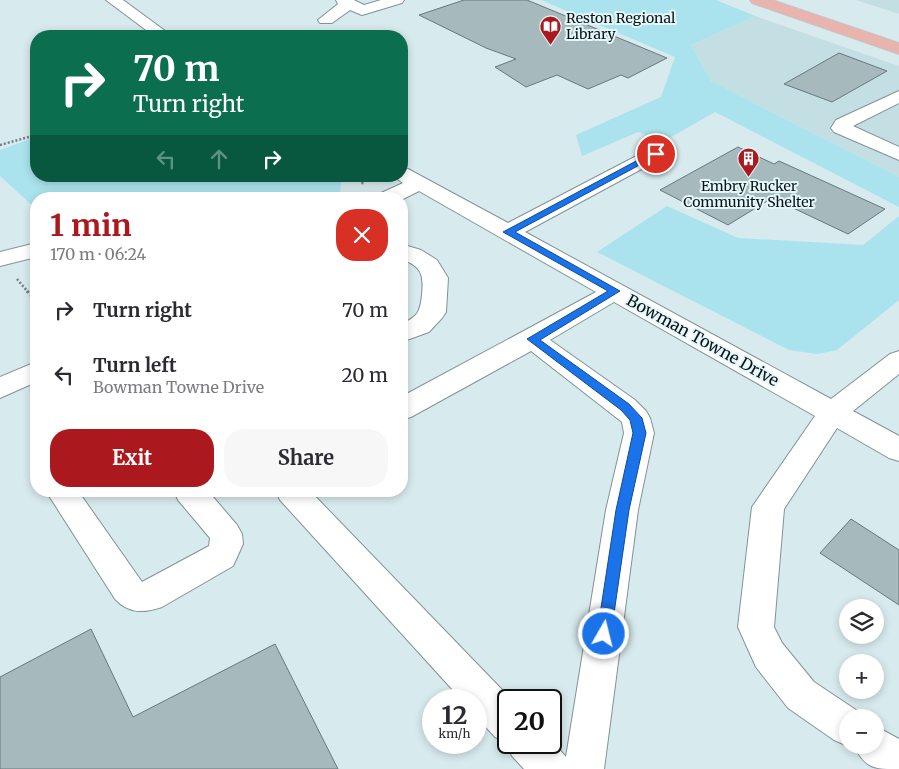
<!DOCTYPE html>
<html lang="en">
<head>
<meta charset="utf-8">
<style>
	body { margin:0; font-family:Merriweather,serif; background:#f7f7f7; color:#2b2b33; height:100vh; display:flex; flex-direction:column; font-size:19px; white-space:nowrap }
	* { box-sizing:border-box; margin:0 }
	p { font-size:16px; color:#7c7c81 }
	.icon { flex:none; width:28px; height:28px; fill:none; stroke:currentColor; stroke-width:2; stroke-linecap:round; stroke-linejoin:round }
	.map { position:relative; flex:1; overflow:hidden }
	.sheet { position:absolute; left:30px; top:192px; width:378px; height:305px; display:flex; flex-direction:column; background:#fff; border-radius:20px; box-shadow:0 2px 8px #0003 }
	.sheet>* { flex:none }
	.top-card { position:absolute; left:30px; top:30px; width:378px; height:152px; border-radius:20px; box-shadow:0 2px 8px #0003; background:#0b6e4f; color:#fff; overflow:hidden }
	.fabs { position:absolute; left:839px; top:599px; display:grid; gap:10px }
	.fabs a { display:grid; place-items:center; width:45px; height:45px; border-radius:50%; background:#fff; box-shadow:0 2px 8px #0003; font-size:25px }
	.speed { position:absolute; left:422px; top:689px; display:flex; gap:10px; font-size:25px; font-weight:700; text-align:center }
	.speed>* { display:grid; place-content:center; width:65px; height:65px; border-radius:50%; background:#fff; box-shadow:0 2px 8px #0003; line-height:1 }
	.speed small { font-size:12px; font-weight:400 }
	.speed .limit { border:2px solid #111; border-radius:8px; background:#fff; color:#111 }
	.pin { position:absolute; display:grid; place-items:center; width:42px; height:42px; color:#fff; margin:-21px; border:2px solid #fff; border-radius:50%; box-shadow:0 1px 5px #0007 }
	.me { position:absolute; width:55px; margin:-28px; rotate:8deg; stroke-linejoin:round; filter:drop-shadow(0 0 4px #0008) }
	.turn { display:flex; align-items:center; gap:18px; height:105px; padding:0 20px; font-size:22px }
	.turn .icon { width:65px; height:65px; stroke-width:2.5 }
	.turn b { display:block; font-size:35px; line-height:42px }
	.lanes { display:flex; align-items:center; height:48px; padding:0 20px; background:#0003; justify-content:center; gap:25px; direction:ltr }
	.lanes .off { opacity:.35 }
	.round { display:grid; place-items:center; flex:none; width:52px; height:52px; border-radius:20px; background:#f7f7f7 }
	.summary { display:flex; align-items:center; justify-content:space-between; height:85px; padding:0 20px }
	h1 { font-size:30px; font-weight:700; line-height:38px; color:#ab181d }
	.action { display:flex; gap:10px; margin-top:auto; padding:10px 20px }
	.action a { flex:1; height:58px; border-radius:20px; background:#ab181d; color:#fff; font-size:20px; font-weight:700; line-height:58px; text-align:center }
	.action a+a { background:#f7f7f7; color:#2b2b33 }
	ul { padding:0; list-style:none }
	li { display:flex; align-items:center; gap:15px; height:65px; padding:0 20px }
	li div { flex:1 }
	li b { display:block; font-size:19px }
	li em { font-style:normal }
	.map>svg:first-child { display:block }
	.built { fill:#c3dfe4 }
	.green { fill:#aae3ed }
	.building { fill:#a6b9bc; stroke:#68797c }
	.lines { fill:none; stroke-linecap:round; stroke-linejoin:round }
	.minor-casing { stroke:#819396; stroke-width:2 }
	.major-casing { stroke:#c5c6c7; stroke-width:2 }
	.path-far1 { stroke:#727f81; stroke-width:2.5; stroke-dasharray:2 2; stroke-linecap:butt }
	.path { stroke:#727f81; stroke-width:3; stroke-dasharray:2.5 2.5; stroke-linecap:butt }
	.minor { fill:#fff; fill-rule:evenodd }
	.major { fill:#e9b3ae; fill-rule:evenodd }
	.route { fill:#1a73e8; stroke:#114b97 }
	.labels { text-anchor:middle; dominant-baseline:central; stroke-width:4; stroke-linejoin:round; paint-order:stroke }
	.far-poi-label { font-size:14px; fill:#0c1314; stroke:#e4f7fb; text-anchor:start }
	.street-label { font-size:16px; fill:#0c1314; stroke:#e4f7fb }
</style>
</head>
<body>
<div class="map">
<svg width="899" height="769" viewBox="0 0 899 769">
	<rect width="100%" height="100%" fill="#d7eaed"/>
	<g class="built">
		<polygon points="856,0 899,0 899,14"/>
		<polygon points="755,16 899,66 899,177 711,81 691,45"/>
	</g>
	<g class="green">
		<polygon points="541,0 716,0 755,16 691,45 711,81 899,177 899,207 715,112 664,141 638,132 582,156 576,135 661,97 675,57"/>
		<polygon points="36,137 36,176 334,176 341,180 340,196 333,199 36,199 36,209 0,176 0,150"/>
		<polygon points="667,206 738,238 863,245 899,216 899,300 837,350 817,354 789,350 597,252"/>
	</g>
	<g class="building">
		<polygon points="464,0 527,0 667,58 628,78 621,75 588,89 557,75 526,87 495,67 516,59 486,48 419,15"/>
		<polygon points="839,53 887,71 832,102 784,84"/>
		<polygon points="738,147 774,164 779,161 885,209 848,234 772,198 728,225 660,190"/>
		<polygon points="851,519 899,550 899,605 820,553"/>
		<polygon points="91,629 133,717 275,644 338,769 0,769 0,677"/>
	</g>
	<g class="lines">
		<defs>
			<g id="minor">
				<polygon points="106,0 123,0 172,36 154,36"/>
				<polygon points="336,0 354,0 364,5 381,0 404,0 402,3 362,15 350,10 332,23 320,23 318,20 338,4"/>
				<polygon points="899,91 899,103 853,126 899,147 899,160 834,132 831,128 836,120"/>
				<polygon points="655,148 662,150 665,154 662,158 525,232 831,399 890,354 899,351 899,374 853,411 899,436 899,461 889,458 837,428 784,509 774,627 782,643 814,682 862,714 863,718 848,718 848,745 850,745 848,746 834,740 788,708 756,667 738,627 752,507 815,416 614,302 550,340 635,400 646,411 650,418 654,433 638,510 604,769 524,769 512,756 506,742 495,737 476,716 476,700 462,700 280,500 276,491 310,491 512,700 509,700 509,742 551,742 551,740 566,757 606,510 624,433 622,422 531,351 411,417 401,420 401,397 596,292 419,191 401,200 376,199 379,194 403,183 393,176 401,176 401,167 408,169 508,223 648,150"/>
				<polygon points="36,243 36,257 0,266 0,252"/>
				<path d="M401,244L421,250L437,260L448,278L446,312L442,318L429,332L401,342V324C418,317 420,312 422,295C424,275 422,266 401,259Z"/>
				<polygon points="36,362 36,382 0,398 0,377"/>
				<path d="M46,491H78L142,582L209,546L210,538L178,500L174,491H208L237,525L242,534L243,544L233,566L162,607C144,613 129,614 115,599Z"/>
				<path d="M875,726L899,739V769C874,769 865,769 854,745H875Z"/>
			</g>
			<polygon id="major" points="750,0 772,0 899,43 899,54 752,3"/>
		</defs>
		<use href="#minor" class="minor-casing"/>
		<use href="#major" class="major-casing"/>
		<g class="path-far1">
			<polyline points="0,145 36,135"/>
			<polyline points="358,176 361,183 365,183"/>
			<polyline points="17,279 28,292"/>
		</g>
		<polyline class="path" points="27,291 36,301"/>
		<use href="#minor" class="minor"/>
		<use href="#major" class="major"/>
	</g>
	<polygon class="route" points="653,152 660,154 515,232 620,291 540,340 629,404 642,418 646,433 629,510 611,634 609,638 604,640 599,638 597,634 616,510 633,433 630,420 621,410 527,339 608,291 503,232"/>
	<defs>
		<symbol id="library-pin" viewBox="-11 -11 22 30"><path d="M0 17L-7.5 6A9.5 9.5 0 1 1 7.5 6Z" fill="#ab181d" stroke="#e4f7fb"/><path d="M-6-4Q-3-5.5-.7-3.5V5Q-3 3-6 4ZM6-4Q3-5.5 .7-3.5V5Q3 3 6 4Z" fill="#fff"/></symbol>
		<symbol id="building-pin" viewBox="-11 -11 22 30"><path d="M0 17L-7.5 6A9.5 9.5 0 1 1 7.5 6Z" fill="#ab181d" stroke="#e4f7fb"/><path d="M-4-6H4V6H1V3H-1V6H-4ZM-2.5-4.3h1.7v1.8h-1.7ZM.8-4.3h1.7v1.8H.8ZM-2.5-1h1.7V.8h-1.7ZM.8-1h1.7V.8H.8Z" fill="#fff"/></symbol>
	</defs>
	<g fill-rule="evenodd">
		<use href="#library-pin" x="538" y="14" width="25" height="34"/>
		<use href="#building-pin" x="736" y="146" width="25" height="34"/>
	</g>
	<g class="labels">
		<g class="far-poi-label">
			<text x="566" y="18">Reston Regional<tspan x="566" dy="16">Library</tspan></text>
			<text x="749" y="186" text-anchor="middle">Embry Rucker<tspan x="749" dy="16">Community Shelter</tspan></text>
		</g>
		<g class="street-label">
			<text transform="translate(703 340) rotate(29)">Bowman Towne Drive</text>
		</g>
	</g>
</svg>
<div class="fabs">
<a><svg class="icon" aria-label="layers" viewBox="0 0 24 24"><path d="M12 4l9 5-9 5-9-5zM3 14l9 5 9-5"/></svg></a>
<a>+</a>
<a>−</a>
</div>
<div class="speed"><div>12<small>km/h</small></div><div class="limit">20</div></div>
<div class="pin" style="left:656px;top:154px;background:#d93025"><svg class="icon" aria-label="arrive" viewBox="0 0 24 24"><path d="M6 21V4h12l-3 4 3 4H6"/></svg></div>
<svg class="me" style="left:604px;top:634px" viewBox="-20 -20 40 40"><circle r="17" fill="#1a73e8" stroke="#fff" stroke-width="3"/><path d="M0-11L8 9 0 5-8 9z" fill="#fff"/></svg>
<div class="top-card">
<div class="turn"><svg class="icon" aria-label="right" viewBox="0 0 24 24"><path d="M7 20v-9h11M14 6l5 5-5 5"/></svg><div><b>70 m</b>Turn right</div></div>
<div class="lanes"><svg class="icon off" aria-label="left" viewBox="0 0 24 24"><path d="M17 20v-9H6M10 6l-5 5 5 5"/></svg><svg class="icon off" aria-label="ahead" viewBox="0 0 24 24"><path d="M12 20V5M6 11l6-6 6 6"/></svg><svg class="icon" aria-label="right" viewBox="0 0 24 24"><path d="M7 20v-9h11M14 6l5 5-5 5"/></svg></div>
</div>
<section class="sheet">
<div class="summary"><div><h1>1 min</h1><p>170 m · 06:24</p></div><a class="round" style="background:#d93025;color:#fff"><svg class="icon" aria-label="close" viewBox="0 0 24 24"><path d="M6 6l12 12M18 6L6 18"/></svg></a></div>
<ul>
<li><svg class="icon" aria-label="right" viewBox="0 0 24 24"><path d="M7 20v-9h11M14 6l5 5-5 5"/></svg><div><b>Turn right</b></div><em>70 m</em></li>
<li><svg class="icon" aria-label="left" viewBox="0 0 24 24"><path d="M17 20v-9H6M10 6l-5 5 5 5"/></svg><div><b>Turn left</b><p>Bowman Towne Drive</p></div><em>20 m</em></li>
</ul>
<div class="action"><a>Exit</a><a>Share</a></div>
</section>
</div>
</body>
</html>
